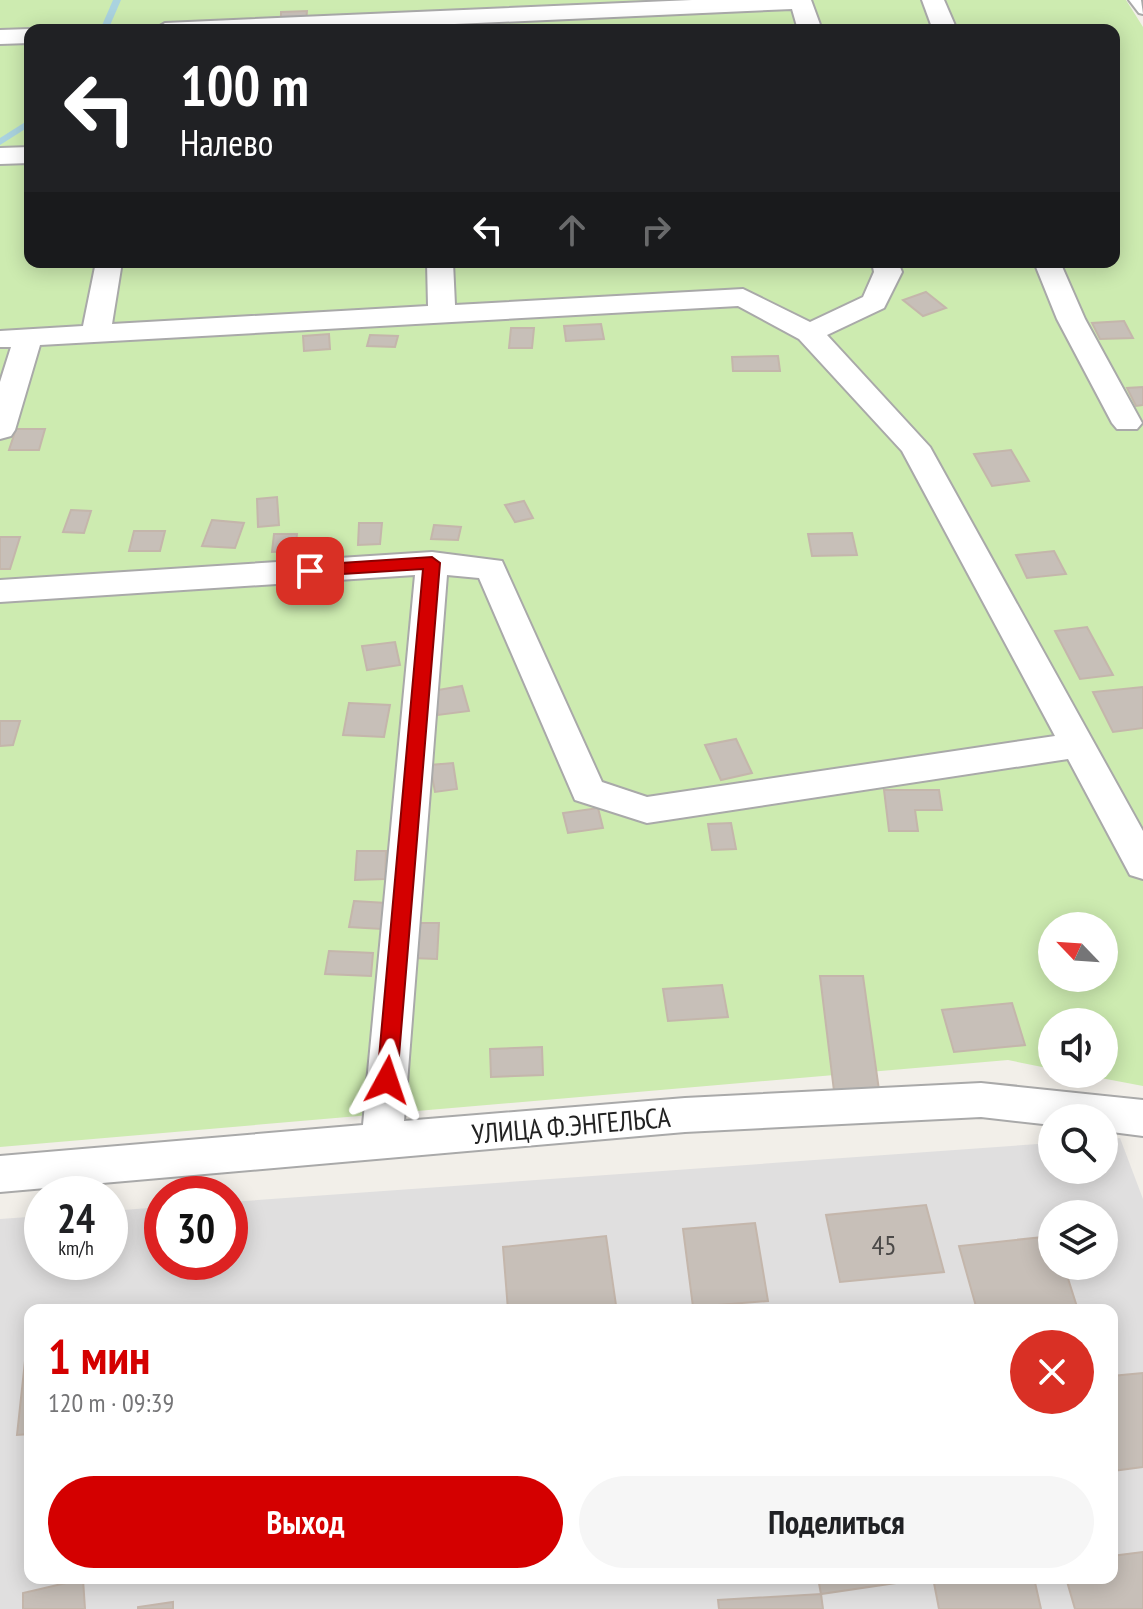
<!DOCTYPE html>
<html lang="ru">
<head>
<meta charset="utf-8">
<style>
	body { margin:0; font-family:"PT Sans Narrow",sans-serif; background:#f6f6f6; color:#202124; height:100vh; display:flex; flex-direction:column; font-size:30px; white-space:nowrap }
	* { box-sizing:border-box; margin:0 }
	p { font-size:26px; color:#757577 }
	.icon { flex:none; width:44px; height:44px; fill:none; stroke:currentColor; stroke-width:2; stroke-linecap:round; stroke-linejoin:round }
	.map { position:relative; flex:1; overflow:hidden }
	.details { position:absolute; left:24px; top:1304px; width:1094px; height:280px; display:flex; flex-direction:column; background:#fff; border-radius:16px; box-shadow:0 4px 20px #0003 }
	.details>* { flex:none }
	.banner { position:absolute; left:24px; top:24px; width:1096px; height:244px; border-radius:16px; box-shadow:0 4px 20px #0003; background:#202124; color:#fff; overflow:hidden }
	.needle { width:52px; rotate:295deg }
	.fabs { position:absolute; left:1038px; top:912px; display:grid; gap:16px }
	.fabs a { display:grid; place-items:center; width:80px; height:80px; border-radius:50%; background:#fff; box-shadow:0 4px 20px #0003; font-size:40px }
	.speed { position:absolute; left:24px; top:1176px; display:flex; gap:16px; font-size:40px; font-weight:700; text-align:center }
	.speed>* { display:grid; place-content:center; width:104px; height:104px; border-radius:50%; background:#fff; box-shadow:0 4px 20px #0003; line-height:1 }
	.speed small { font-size:20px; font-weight:400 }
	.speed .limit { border:12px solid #d22; background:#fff; color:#111 }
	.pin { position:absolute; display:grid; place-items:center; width:68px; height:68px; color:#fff; margin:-34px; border-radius:16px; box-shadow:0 4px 12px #0006 }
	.me { position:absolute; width:88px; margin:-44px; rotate:5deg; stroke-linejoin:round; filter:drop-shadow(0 0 6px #0008) }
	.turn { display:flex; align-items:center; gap:28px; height:168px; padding:0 24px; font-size:36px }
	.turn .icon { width:104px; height:104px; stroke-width:2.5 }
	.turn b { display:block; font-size:56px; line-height:68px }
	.lanes { display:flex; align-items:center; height:76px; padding:0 24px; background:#0003; justify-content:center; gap:40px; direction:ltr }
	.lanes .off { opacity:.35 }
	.round { display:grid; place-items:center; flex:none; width:84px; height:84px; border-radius:42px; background:#f6f6f6 }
	.overview { display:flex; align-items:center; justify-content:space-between; height:136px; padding:0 24px }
	h1 { font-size:48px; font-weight:700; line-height:60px; color:#d40000 }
	.button { display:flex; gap:16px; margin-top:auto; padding:16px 24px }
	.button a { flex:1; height:92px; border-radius:48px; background:#d40000; color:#fff; font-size:32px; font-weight:700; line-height:92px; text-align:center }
	.button a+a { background:#f6f6f6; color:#202124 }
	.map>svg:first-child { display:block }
	.residential { fill:#e0dfdf; fill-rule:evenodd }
	.grass { fill:#cdebb0; fill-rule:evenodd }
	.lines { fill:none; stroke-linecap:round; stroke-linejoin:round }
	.stream { fill:#aad3df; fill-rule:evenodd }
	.building { fill:#c7bfb8; stroke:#c4b6ab; stroke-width:2 }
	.lane-casing { stroke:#a9a9a9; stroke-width:4 }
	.street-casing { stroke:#a9a9a9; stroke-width:4 }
	.lane { fill:#fff; fill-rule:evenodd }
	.street { fill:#fff; fill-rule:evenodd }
	.route { fill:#d40000; stroke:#8a0000; stroke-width:2 }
	.labels { text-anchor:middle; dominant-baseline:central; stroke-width:6; stroke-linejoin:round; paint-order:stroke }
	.street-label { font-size:28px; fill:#222; stroke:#fff }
	.near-number-label { font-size:28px; fill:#4b4948 }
</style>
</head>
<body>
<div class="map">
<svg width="1143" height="1609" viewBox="0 0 1143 1609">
	<rect width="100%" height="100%" fill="#f2efe9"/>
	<path class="residential" d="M1120,1138L1143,1199V1609H0V1219L42,1216V1262H110V1211L162,1207V1262H230V1202L1052,1143V1170H1104V1139ZM1052,1214H1104V1266H1052ZM30,1310H1112V1578H30Z"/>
	<path class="grass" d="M0,0H1126L1143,27V1086L1080,1074H1104V1022H1052V1069L1008,1060L0,1147ZM30,30H1114V262H30ZM1052,926H1104V978H1052Z"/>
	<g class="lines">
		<g class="stream">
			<polygon points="113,0 121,0 108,30 100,30"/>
			<polygon points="30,119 30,126 0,145 0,138"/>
		</g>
	</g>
	<g class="building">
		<polygon points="307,11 306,21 281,22 281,12"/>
		<polygon points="926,292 946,308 923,316 903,300"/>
		<polygon points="1124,321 1133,338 1100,339 1092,323"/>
		<polygon points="601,324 604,339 566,341 564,326"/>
		<polygon points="511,328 534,328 532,348 509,348"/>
		<polygon points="329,334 330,349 304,351 303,336"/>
		<polygon points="370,335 398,336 395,347 367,346"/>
		<polygon points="778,356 780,371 733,371 732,357"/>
		<polygon points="1143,387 1143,405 1136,406 1127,388"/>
		<polygon points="16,429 45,429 39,450 9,450"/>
		<polygon points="1011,450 1029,481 992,486 974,454"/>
		<polygon points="277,497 279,525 258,527 257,499"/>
		<polygon points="524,501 533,518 515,522 505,505"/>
		<polygon points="71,510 91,511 84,533 63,532"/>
		<polygon points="212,520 244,523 235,548 202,546"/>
		<polygon points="359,523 382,523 380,544 358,545"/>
		<polygon points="434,525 461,527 458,540 431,539"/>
		<polygon points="134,531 165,531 160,551 129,551"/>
		<polygon points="852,533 857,555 812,556 808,534"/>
		<polygon points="274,534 297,534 295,551 272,552"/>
		<polygon points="0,537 20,537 10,569 0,569"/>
		<polygon points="1054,551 1066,574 1027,578 1016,555"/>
		<polygon points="1087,627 1113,675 1080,679 1055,631"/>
		<polygon points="395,642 400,665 367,670 362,646"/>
		<polygon points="462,686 469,711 438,715 432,691"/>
		<polygon points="1143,687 1143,728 1113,732 1093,692"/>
		<polygon points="349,703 390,705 384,737 343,735"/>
		<polygon points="0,721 20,721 13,745 0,746"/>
		<polygon points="736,739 752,773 721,780 705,745"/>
		<polygon points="453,763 457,789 435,792 430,765"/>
		<polygon points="884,790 939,790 942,810 915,810 918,831 889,831"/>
		<polygon points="598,808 603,828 568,833 563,813"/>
		<polygon points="731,823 736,849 712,850 708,824"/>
		<polygon points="357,851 386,851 385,879 355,880"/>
		<polygon points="354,901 386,903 382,929 349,927"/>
		<polygon points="415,923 439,923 437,959 412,958"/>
		<polygon points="329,951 373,953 371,976 325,974"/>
		<polygon points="820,976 863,976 879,1090 834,1091"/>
		<polygon points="722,985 728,1017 668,1021 663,989"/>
		<polygon points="1012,1003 1025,1045 954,1052 942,1010"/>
		<polygon points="542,1047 543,1075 491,1077 490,1049"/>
		<polygon points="926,1205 944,1272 840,1282 826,1215"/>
		<polygon points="755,1223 768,1301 693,1307 683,1229"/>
		<polygon points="606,1236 616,1305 563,1310 508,1310 503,1247"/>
		<polygon points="1052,1236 1052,1266 1064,1266 1078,1310 977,1310 959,1246"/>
		<polygon points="25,1361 30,1361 30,1434 17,1435"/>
		<polygon points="1143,1373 1143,1467 1112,1471 1112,1376"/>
		<polygon points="1143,1552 1143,1609 1075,1609 1066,1578 1112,1578 1112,1556"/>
		<polygon points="818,1578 930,1578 821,1594"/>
		<polygon points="933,1578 1034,1578 1041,1609 939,1609"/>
		<polygon points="83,1579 85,1609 23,1609 23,1593"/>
		<polygon points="821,1594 823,1609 719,1609 718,1600"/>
		<polygon points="173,1602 173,1609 138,1609 138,1607"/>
	</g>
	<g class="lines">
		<defs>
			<polygon id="lane" points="1129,0 1141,0 1143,14 1139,13"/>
			<g id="street">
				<polygon points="692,0 811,0 822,30 798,30 792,9 322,30 153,30 165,23"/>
				<polygon points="922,0 944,0 957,30 933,30"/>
				<polygon points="30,29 34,30 30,30 30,43 0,44 0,30"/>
				<polygon points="30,147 30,163 0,164 0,148"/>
				<polygon points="96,262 122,262 112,324 428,306 427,262 453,262 455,305 743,289 810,322 863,297 874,272 872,262 898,262 902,272 884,308 827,335 930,447 1143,831 1143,879 1130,875 1068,759 647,823 575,800 479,578 447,575 404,1121 685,1098 981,1083 1143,1100 1143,1136 1104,1131 1104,1118 1052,1118 1052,1125 981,1117 685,1132 0,1192 0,1156 363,1125 415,575 0,602 0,580 432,552 502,561 602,782 647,797 1055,736 902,451 799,339 738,306 40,345 15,430 11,436 0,439 0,382 11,347 0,347 0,331 83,326"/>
				<polygon points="1034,262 1060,262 1085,319 1142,423 1137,429 1117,429 1112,423 1057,319"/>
			</g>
		</defs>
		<use href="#lane" class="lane-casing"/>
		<use href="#street" class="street-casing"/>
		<use href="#lane" class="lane"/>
		<use href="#street" class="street"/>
	</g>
	<polygon class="route" points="432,557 440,563 397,1080 387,1089 377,1080 423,569 310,576 301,571 310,565"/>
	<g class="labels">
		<g class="street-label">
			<text transform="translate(571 1125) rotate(-5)">УЛИЦА Ф.ЭНГЕЛЬСА</text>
		</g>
		<g class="near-number-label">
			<text x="884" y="1244">45</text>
		</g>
	</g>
</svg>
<div class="fabs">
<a><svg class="needle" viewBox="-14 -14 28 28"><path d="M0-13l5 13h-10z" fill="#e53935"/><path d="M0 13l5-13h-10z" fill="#757577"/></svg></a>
<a><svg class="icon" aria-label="sound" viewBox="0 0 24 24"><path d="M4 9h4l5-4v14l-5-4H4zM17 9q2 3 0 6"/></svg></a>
<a><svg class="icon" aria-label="search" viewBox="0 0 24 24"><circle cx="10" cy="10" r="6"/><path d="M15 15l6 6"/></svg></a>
<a><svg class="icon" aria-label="layers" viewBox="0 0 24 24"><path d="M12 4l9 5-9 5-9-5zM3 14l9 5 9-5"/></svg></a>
</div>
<div class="speed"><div>24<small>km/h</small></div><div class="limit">30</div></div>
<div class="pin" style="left:310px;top:571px;background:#d93025"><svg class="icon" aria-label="arrive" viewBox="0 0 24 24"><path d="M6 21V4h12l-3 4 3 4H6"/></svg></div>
<svg class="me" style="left:387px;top:1080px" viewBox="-20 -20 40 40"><path d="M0-17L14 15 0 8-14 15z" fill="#d40000" stroke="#fff" stroke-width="4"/></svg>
<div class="banner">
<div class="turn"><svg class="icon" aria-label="left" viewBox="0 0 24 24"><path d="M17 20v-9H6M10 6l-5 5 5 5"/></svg><div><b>100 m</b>Налево</div></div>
<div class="lanes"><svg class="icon" aria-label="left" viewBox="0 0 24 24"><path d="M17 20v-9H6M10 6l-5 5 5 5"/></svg><svg class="icon off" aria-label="ahead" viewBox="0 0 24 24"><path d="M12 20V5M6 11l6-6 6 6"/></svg><svg class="icon off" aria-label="right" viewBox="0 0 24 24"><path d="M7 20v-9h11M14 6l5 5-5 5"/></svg></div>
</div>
<section class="details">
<div class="overview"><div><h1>1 мин</h1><p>120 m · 09:39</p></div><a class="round" style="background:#d93025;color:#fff"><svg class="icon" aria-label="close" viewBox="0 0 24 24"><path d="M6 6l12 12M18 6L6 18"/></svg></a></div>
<div class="button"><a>Выход</a><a>Поделиться</a></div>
</section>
</div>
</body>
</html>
